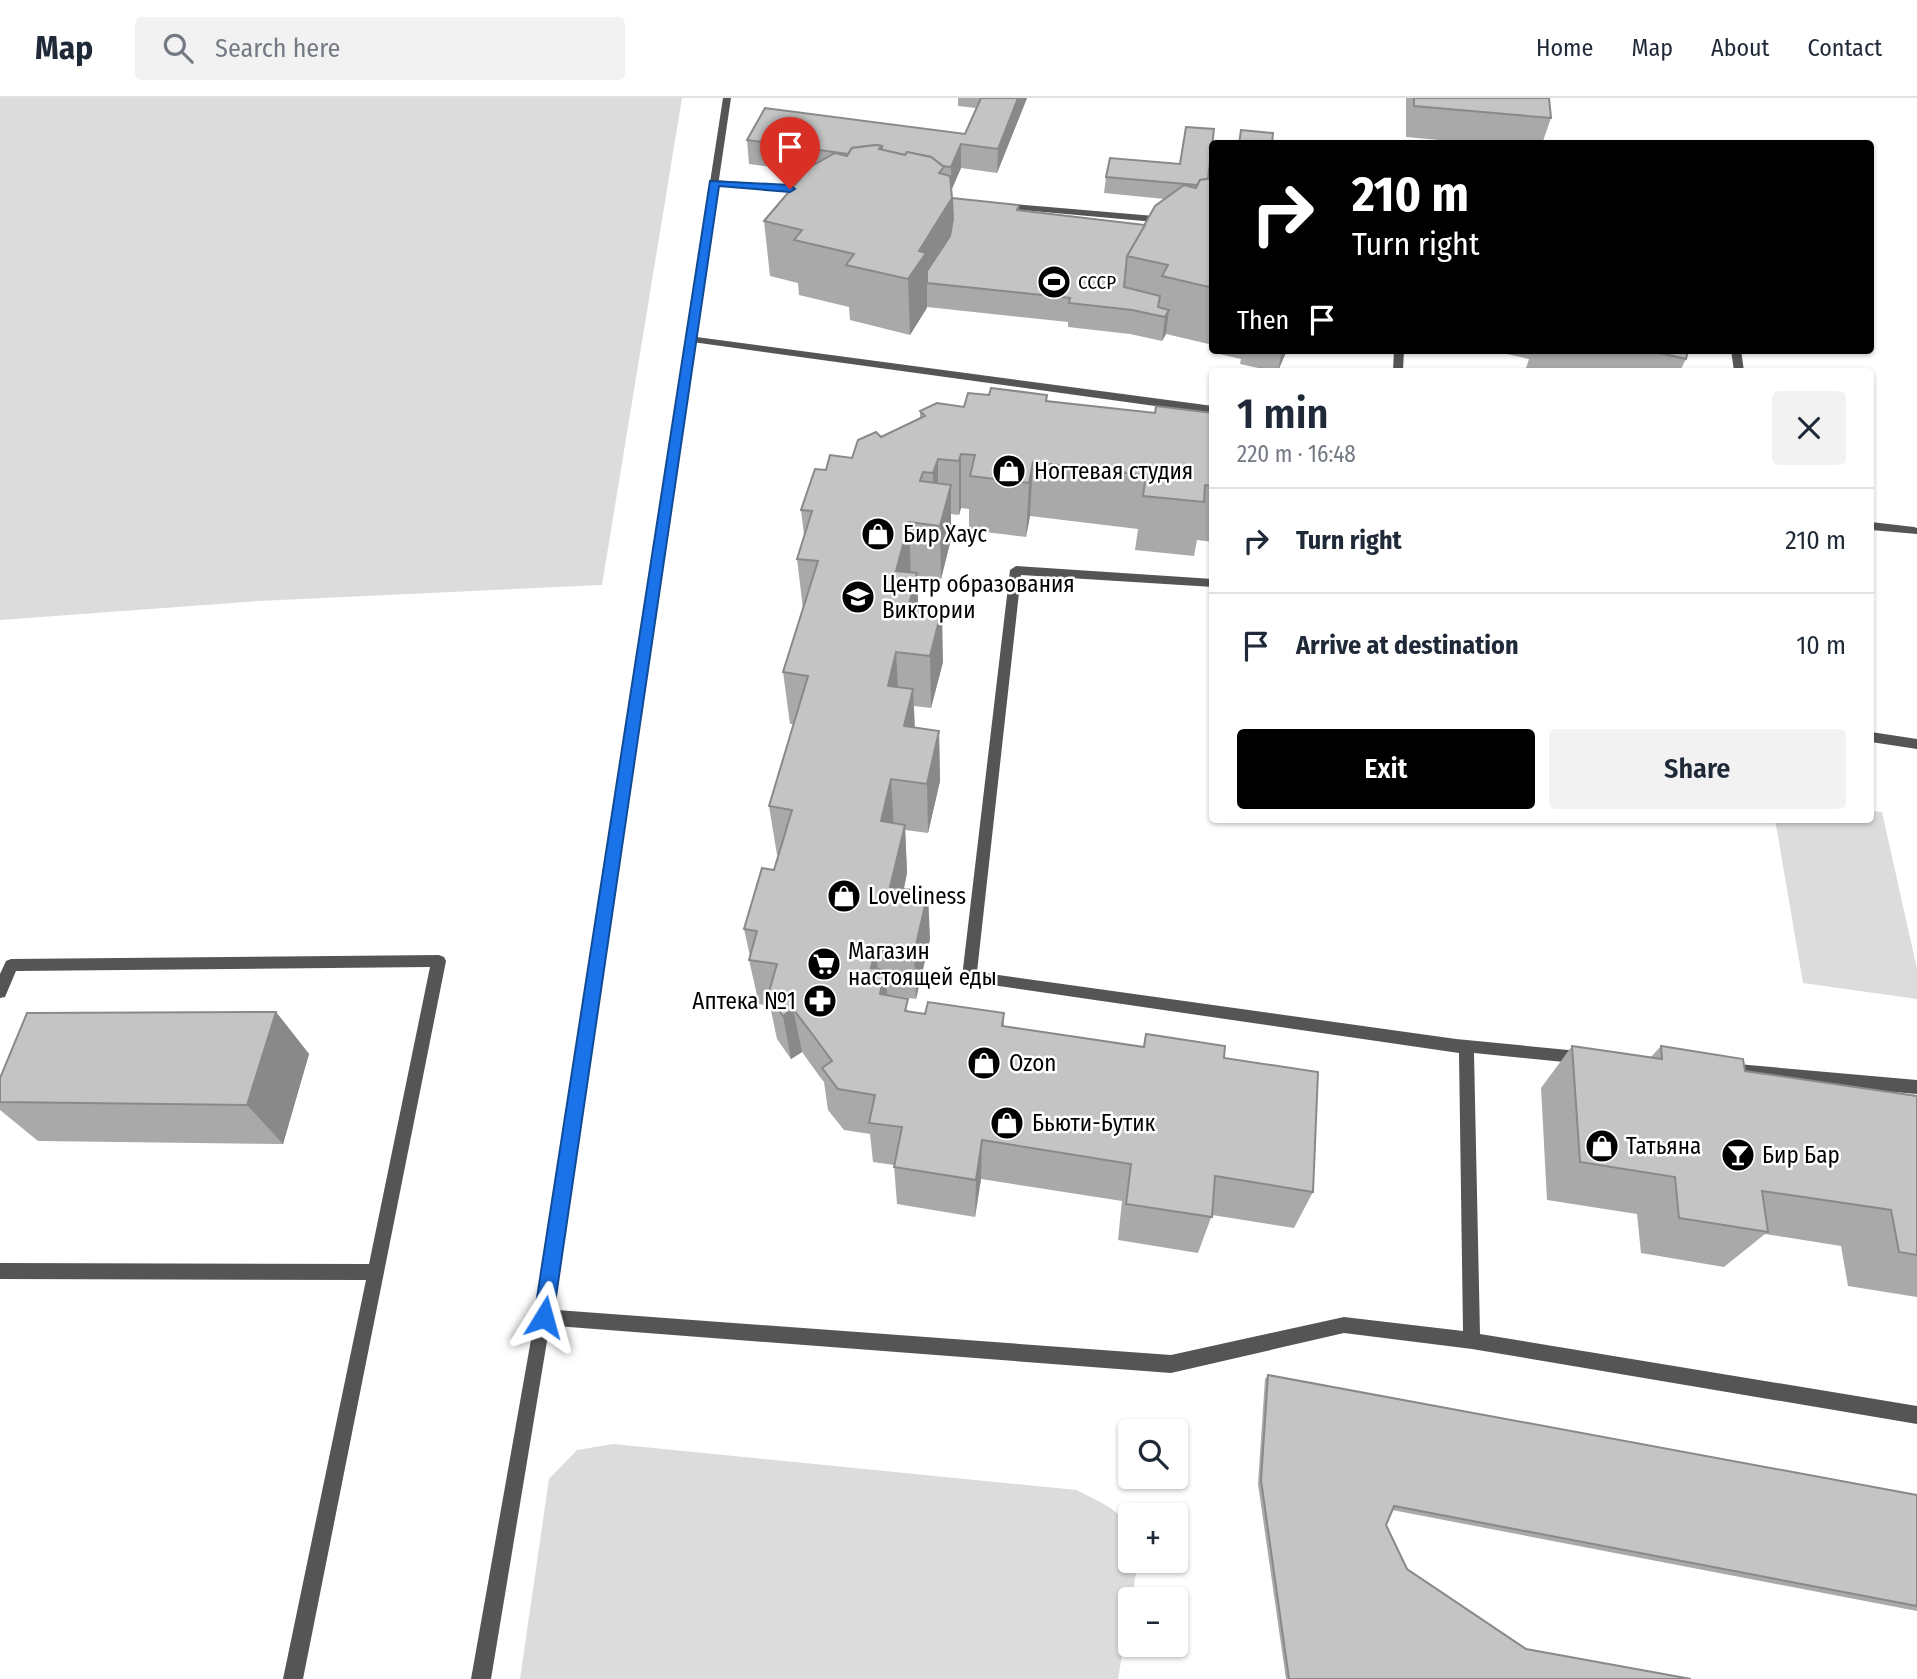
<!DOCTYPE html>
<html lang="en">
<head>
<meta charset="utf-8">
<style>
	body { margin:0; font-family:"Fira Sans Condensed",sans-serif; background:#f2f2f3; color:#1f2937; height:100vh; display:flex; flex-direction:column; font-size:26px; white-space:nowrap }
	* { box-sizing:border-box; margin:0 }
	p { font-size:23px; color:#747a83 }
	.icon { flex:none; width:38px; height:38px; fill:none; stroke:currentColor; stroke-width:2; stroke-linecap:round; stroke-linejoin:round }
	.map { position:relative; flex:1; overflow:hidden }
	.details { position:absolute; left:1209px; top:270px; width:665px; height:455px; display:flex; flex-direction:column; background:#fff; border-radius:7px; box-shadow:0 2px 5px #0004 }
	.details>* { flex:none }
	.hud { position:absolute; left:1209px; top:42px; width:665px; height:214px; border-radius:7px; box-shadow:0 2px 5px #0004; background:#000; color:#fff; overflow:hidden }
	.buttons { position:absolute; left:1118px; top:1321px; display:grid; gap:14px }
	.buttons a { display:grid; place-items:center; width:70px; height:70px; border-radius:7px; background:#fff; box-shadow:0 2px 5px #0004; font-size:35px }
	.pin { position:absolute; display:grid; place-items:center; width:60px; height:60px; color:#fff; margin:-72px -30px; border-radius:50% 50% 50% 0; rotate:-45deg; box-shadow:0 0 7px #0007 }
	.pin .icon { rotate:45deg }
	.me { position:absolute; width:77px; margin:-38px; rotate:8deg; stroke-linejoin:round; filter:drop-shadow(0 0 5px #0008) }
	.turn { display:flex; align-items:center; gap:24px; height:147px; padding:0 28px; font-size:32px }
	.turn .icon { width:91px; height:91px; stroke-width:2.5 }
	.turn b { display:block; font-size:49px; line-height:60px }
	.then { display:flex; align-items:center; height:66px; padding:0 28px; background:#0003; gap:14px; font-size:26px }
	.round { display:grid; place-items:center; flex:none; width:74px; height:74px; border-radius:7px; background:#f2f2f3 }
	.overview { display:flex; align-items:center; justify-content:space-between; height:119px; padding:0 28px }
	h1 { font-size:42px; font-weight:600; line-height:52px }
	.primary-button { display:flex; gap:14px; margin-top:auto; padding:14px 28px }
	.primary-button a { flex:1; height:80px; border-radius:7px; background:#000; color:#fff; font-size:28px; font-weight:600; line-height:80px; text-align:center }
	.primary-button a+a { background:#f2f2f3; color:#1f2937 }
	ul { padding:0; list-style:none }
	li { display:flex; align-items:center; gap:21px; height:105px; padding:0 28px; border-top:2px solid #e0e1e3 }
	li div { flex:1 }
	li b { display:block; font-size:26px }
	li em { font-style:normal }
	header { display:flex; align-items:center; gap:42px; box-sizing:border-box; height:98px; padding:0 35px; background:#fff; border-bottom:2px solid #e0e1e3 }
	header strong { font-size:33px }
	nav { display:flex; gap:38px; margin-inline-start:auto; font-size:24px }
	.search { width:490px; height:63px; background:#f2f2f3; display:flex; align-items:center; gap:18px; box-sizing:border-box; padding:0 24px; border-radius:7px; color:#747a83; font-size:26px }
	.map>svg:first-child { display:block }
	.green { fill:#dcdcdc }
	.lines { fill:none; stroke-linecap:round; stroke-linejoin:round }
	.lane { fill:#555; fill-rule:evenodd }
	.street { fill:#555; fill-rule:evenodd }
	.wall { fill:#a9a9a9 }
	.shaded-wall { fill:#898989 }
	.building { fill:#c4c4c4; stroke:#898989; stroke-width:2 }
	.route { fill:#1a73e8; stroke:#114b97; stroke-width:2 }
	.labels { text-anchor:middle; dominant-baseline:central; stroke-width:5; stroke-linejoin:round; paint-order:stroke }
	.far-poi-label { font-size:19px; fill:#000; stroke:#fff; text-anchor:start }
	.poi-label { font-size:23px; fill:#000; stroke:#fff; text-anchor:start }
</style>
</head>
<body>
<header>
<strong>Map</strong>
<div class="search"><svg class="icon" aria-label="search" viewBox="0 0 24 24"><circle cx="10" cy="10" r="6"/><path d="M15 15l6 6"/></svg>Search here</div>
<nav><a>Home</a><a>Map</a><a>About</a><a>Contact</a></nav>
</header>
<div class="map">
<svg width="1917" height="1581" viewBox="0 0 1917 1581">
	<rect width="100%" height="100%" fill="#fff"/>
	<g class="green">
		<polygon points="0,0 682,0 602,487 258,503 0,522"/>
		<polygon points="1871,713 1882,714 1917,871 1917,901 1803,885 1775,721 1871,721"/>
		<path d="M613,1346L1077,1392C1118,1414 1130,1413 1130,1463H1138L1118,1581H520L549,1381L577,1352Z"/>
	</g>
	<g class="lines">
		<g class="lane">
			<polygon points="714,82 810,89 815,92 810,95 711,87 709,85"/>
			<polygon points="1001,105 1166,119 1171,122 1166,125 998,110 998,106"/>
			<polygon points="689,238 1213,308 1213,316 685,243 685,239"/>
			<polygon points="1394,252 1404,252 1403,273 1393,273"/>
			<polygon points="1731,252 1741,252 1744,273 1734,273"/>
			<polygon points="1871,424 1914,429 1917,430 1917,436 1871,432"/>
			<polygon points="1016,468 1213,481 1213,489 1021,477 977,874 1456,941 1589,954 1592,959 1589,964 1584,966 1474,955 1480,1236 1917,1308 1917,1326 1472,1251 1344,1235 1171,1275 543,1227 537,1225 535,1219 537,1213 543,1211 1171,1257 1344,1219 1463,1233 1459,955 964,883 962,879 1010,472"/>
			<polygon points="1871,634 1917,641 1917,651 1871,644"/>
			<polygon points="439,857 444,859 446,863 303,1581 283,1581 366,1182 0,1181 0,1165 369,1166 430,869 16,873 5,899 0,900 0,876 6,863 11,861"/>
			<polygon points="1726,965 1917,982 1917,996 1726,979 1721,977 1718,972 1721,967"/>
		</g>
		<polygon class="street" points="723,0 731,0 551,1219 491,1581 471,1581 535,1219"/>
	</g>
	<g class="wall">
		<polygon points="958,0 1027,0 997,75 961,70 951,93 952,100 1019,107 1018,112 1145,127 1165,101 1104,95 1106,79 1213,80 1213,247 1166,236 1162,243 1130,236 1068,229 1068,224 927,209 910,237 850,222 849,209 799,197 798,185 770,178 764,123 806,74 749,66 747,42 965,36 976,10 958,8"/>
		<polygon points="1406,0 1549,0 1551,20 1542,46 1485,46 1406,39"/>
		<polygon points="1215,252 1287,252 1278,273 1272,273 1240,266 1241,261 1215,255"/>
		<polygon points="1489,252 1688,252 1686,261 1680,273 1525,273 1529,261"/>
		<polygon points="1047,304 1155,315 1213,315 1213,464 1211,464 1213,444 1197,442 1194,458 1135,452 1138,431 1030,418 1026,439 969,432 969,411 961,410 959,417 951,416 951,441 941,481 917,478 918,508 943,564 931,610 914,608 915,629 939,633 940,683 928,735 905,732 907,775 904,791 930,841 916,901 887,897 909,913 925,916 1004,915 1004,928 1143,949 1146,936 1224,960 1313,1094 1294,1130 1212,1117 1198,1155 1118,1142 1122,1103 981,1081 975,1119 897,1106 894,1067 873,1064 870,1036 844,1032 828,1012 824,984 820,979 802,954 791,961 777,941 770,908 759,906 749,862 750,858 744,831 774,772 779,757 777,757 769,708 793,626 790,626 783,574 803,511 797,461 804,437 801,412 826,372 852,360 881,339 920,321 920,313 964,309"/>
		<polygon points="276,914 309,956 283,1046 38,1043 0,1012 0,980"/>
		<polygon points="1572,948 1651,959 1661,948 1745,973 1917,998 1917,1199 1848,1188 1841,1148 1765,1136 1724,1169 1641,1155 1637,1116 1547,1102 1541,990"/>
		<polygon points="1268,1277 1917,1397 1917,1513 1392,1412 1386,1427 1407,1471 1526,1551 1691,1581 1286,1581 1258,1386 1265,1281"/>
	</g>
	<g class="shaded-wall">
		<polygon points="1018,0 1027,0 997,75 998,51"/>
		<polygon points="961,46 961,70 951,93 951,69"/>
		<polygon points="952,100 952,155 927,185 927,210 910,237 908,181 919,153"/>
		<polygon points="1169,212 1166,236 1162,243 1165,219"/>
		<polygon points="1282,252 1287,252 1278,273"/>
		<polygon points="961,356 961,410 959,417 959,363"/>
		<polygon points="938,361 938,415 934,429 933,375"/>
		<polygon points="1033,364 1030,418 1026,439 1029,385"/>
		<polygon points="951,387 951,441 941,481 940,428"/>
		<polygon points="909,424 911,478 896,473"/>
		<polygon points="917,475 919,528 909,507"/>
		<polygon points="942,511 943,564 931,610 930,558"/>
		<polygon points="896,554 899,606 888,588"/>
		<polygon points="913,591 915,642 904,628"/>
		<polygon points="939,633 940,683 928,735 927,686"/>
		<polygon points="891,681 894,731 881,723"/>
		<polygon points="905,727 907,775 894,835 890,789"/>
		<polygon points="928,794 930,841 916,901 914,856"/>
		<polygon points="876,851 880,896 871,870"/>
		<polygon points="885,872 889,916 880,896"/>
		<polygon points="793,911 802,954 791,961 783,918"/>
		<polygon points="276,914 309,956 283,1046 247,1007"/>
		<polygon points="982,1042 981,1081 975,1119 976,1082"/>
	</g>
	<g class="building">
		<polygon points="981,0 1018,0 998,51 961,46 951,69 943,68 931,59 907,54 905,57 882,52 882,48 876,47 852,50 848,56 747,42 765,10 965,36"/>
		<polygon points="1414,0 1549,0 1551,20 1414,8"/>
		<polygon points="1186,29 1214,31 1208,81 1200,82 1197,87 1106,79 1110,60 1180,66"/>
		<polygon points="1241,32 1273,35 1272,46 1239,46"/>
		<polygon points="876,47 882,48 879,51 905,57 907,54 931,59 944,69 939,75 950,78 952,100 919,153 926,155 908,181 846,167 854,156 794,142 802,132 764,123 810,69 835,55 847,58 852,50"/>
		<polygon points="1213,80 1213,190 1162,178 1168,167 1127,158 1155,108 1184,87 1196,90 1200,82"/>
		<polygon points="952,100 1019,107 1017,112 1145,127 1127,158 1124,189 1160,198 1158,209 1169,212 1165,219 1132,212 1069,205 1070,200 927,185 927,173 950,138 953,121"/>
		<polygon points="1647,252 1688,252 1686,261"/>
		<polygon points="991,290 1047,297 1046,303 1155,315 1156,308 1213,315 1213,388 1205,387 1204,404 1143,398 1146,377 1033,364 1029,385 970,378 975,357 961,356 959,363 938,361 933,375 923,374 920,383 951,387 940,428 909,424 896,473 917,475 909,507 942,511 930,558 896,554 888,588 913,591 904,628 939,633 927,686 891,681 881,723 905,727 890,789 928,794 914,856 876,851 871,870 885,872 880,896 908,901 905,913 925,916 928,904 1004,915 1002,928 1144,949 1146,936 1225,948 1224,960 1318,974 1313,1094 1215,1078 1212,1119 1126,1106 1131,1066 982,1042 976,1082 894,1069 902,1029 869,1025 875,997 838,991 822,970 832,963 813,937 793,911 783,918 768,897 777,866 749,862 757,833 744,831 762,770 774,772 792,712 769,708 808,578 783,574 818,463 797,461 812,413 801,412 815,371 826,372 830,357 852,360 858,342 876,334 881,339 925,318 920,313 937,305 964,309 968,295 989,297"/>
		<polygon points="276,914 247,1007 0,1004 0,980 27,915"/>
		<polygon points="1572,948 1662,961 1661,948 1743,961 1745,973 1917,998 1917,1157 1899,1154 1891,1112 1762,1093 1768,1134 1679,1120 1675,1079 1580,1064"/>
		<polygon points="1268,1277 1917,1397 1917,1508 1394,1408 1386,1427 1407,1471 1526,1551 1691,1581 1289,1581 1261,1382"/>
	</g>
	<polygon class="route" points="710,83 790,87 795,91 790,94 719,88 553,1219 550,1226 544,1228 537,1226 534,1219"/>
	<defs>
		<symbol id="stadium-disc" viewBox="-11 -11 22 22"><circle r="9.5" fill="#000" stroke="#fff"/><path d="M0-5a6.5 5 0 1 0 0 10a6.5 5 0 1 0 0-10ZM-3.5-1.8h7v3.6h-7Z" fill="#fff"/></symbol>
		<symbol id="shop-disc" viewBox="-11 -11 22 22"><circle r="9.5" fill="#000" stroke="#fff"/><path d="M-5-2.5h2.3a2.7 3.5 0 0 1 5.4 0H5L5.5 6h-11ZM-1.5-2.5h3a1.5 2.3 0 0 0-3 0Z" fill="#fff"/></symbol>
		<symbol id="school-disc" viewBox="-11 -11 22 22"><circle r="9.5" fill="#000" stroke="#fff"/><path d="M0-5L7-2L0 1L-7-2ZM-4 1L0 2.5L4 1V4Q0 6-4 4Z" fill="#fff"/></symbol>
		<symbol id="supermarket-disc" viewBox="-11 -11 22 22"><circle r="9.5" fill="#000" stroke="#fff"/><path d="M-6-5.5h2.5l.6 2H6L4.5 2H-2.5L-4.4-4H-6ZM-1.5 3.2a1.3 1.3 0 1 0 .1 0ZM3 3.2a1.3 1.3 0 1 0 .1 0Z" fill="#fff"/></symbol>
		<symbol id="pharmacy-disc" viewBox="-11 -11 22 22"><circle r="9.5" fill="#000" stroke="#fff"/><path d="M-2-6h4v4h4v4h-4v4h-4v-4h-4v-4h4Z" fill="#fff"/></symbol>
		<symbol id="bar-disc" viewBox="-11 -11 22 22"><circle r="9.5" fill="#000" stroke="#fff"/><path d="M-6-5H6L.8 .8V4.5H3.5V6h-7V4.5H-.8V.8Z" fill="#fff"/></symbol>
	</defs>
	<g fill-rule="evenodd">
		<use href="#stadium-disc" x="1035" y="165" width="38" height="38"/>
		<use href="#shop-disc" x="990" y="354" width="38" height="38"/>
		<use href="#shop-disc" x="859" y="417" width="38" height="38"/>
		<use href="#school-disc" x="839" y="480" width="38" height="38"/>
		<use href="#shop-disc" x="825" y="779" width="38" height="38"/>
		<use href="#supermarket-disc" x="805" y="847" width="38" height="38"/>
		<use href="#pharmacy-disc" x="801" y="884" width="38" height="38"/>
		<use href="#shop-disc" x="965" y="946" width="38" height="38"/>
		<use href="#shop-disc" x="988" y="1006" width="38" height="38"/>
		<use href="#shop-disc" x="1583" y="1029" width="38" height="38"/>
		<use href="#bar-disc" x="1719" y="1038" width="38" height="38"/>
	</g>
	<g class="labels">
		<g class="far-poi-label">
			<text x="1078" y="184">СССР</text>
		</g>
		<g class="poi-label">
			<text x="1034" y="373">Ногтевая студия</text>
			<text x="903" y="436">Бир Хаус</text>
			<text x="882" y="486">Центр образования<tspan x="882" dy="26">Виктории</tspan></text>
			<text x="868" y="798">Loveliness</text>
			<text x="848" y="853">Магазин<tspan x="848" dy="26">настоящей еды</tspan></text>
			<text x="796" y="903" text-anchor="end">Аптека №1</text>
			<text x="1009" y="965">Ozon</text>
			<text x="1032" y="1025">Бьюти-Бутик</text>
			<text x="1626" y="1048">Татьяна</text>
			<text x="1762" y="1057">Бир Бар</text>
		</g>
	</g>
</svg>
<div class="buttons">
<a><svg class="icon" aria-label="search" viewBox="0 0 24 24"><circle cx="10" cy="10" r="6"/><path d="M15 15l6 6"/></svg></a>
<a>+</a>
<a>−</a>
</div>
<div class="pin" style="left:790px;top:91px;background:#d93025"><svg class="icon" aria-label="arrive" viewBox="0 0 24 24"><path d="M6 21V4h12l-3 4 3 4H6"/></svg></div>
<svg class="me" style="left:544px;top:1219px" viewBox="-20 -20 40 40"><path d="M0-17L14 15 0 8-14 15z" fill="#1a73e8" stroke="#fff" stroke-width="4"/></svg>
<div class="hud">
<div class="turn"><svg class="icon" aria-label="right" viewBox="0 0 24 24"><path d="M7 20v-9h11M14 6l5 5-5 5"/></svg><div><b>210 m</b>Turn right</div></div>
<div class="then">Then<svg class="icon" aria-label="arrive" viewBox="0 0 24 24"><path d="M6 21V4h12l-3 4 3 4H6"/></svg></div>
</div>
<section class="details">
<div class="overview"><div><h1>1 min</h1><p>220 m · 16:48</p></div><a class="round"><svg class="icon" aria-label="close" viewBox="0 0 24 24"><path d="M6 6l12 12M18 6L6 18"/></svg></a></div>
<ul>
<li><svg class="icon" aria-label="right" viewBox="0 0 24 24"><path d="M7 20v-9h11M14 6l5 5-5 5"/></svg><div><b>Turn right</b></div><em>210 m</em></li>
<li><svg class="icon" aria-label="arrive" viewBox="0 0 24 24"><path d="M6 21V4h12l-3 4 3 4H6"/></svg><div><b>Arrive at destination</b></div><em>10 m</em></li>
</ul>
<div class="primary-button"><a>Exit</a><a>Share</a></div>
</section>
</div>
</body>
</html>
